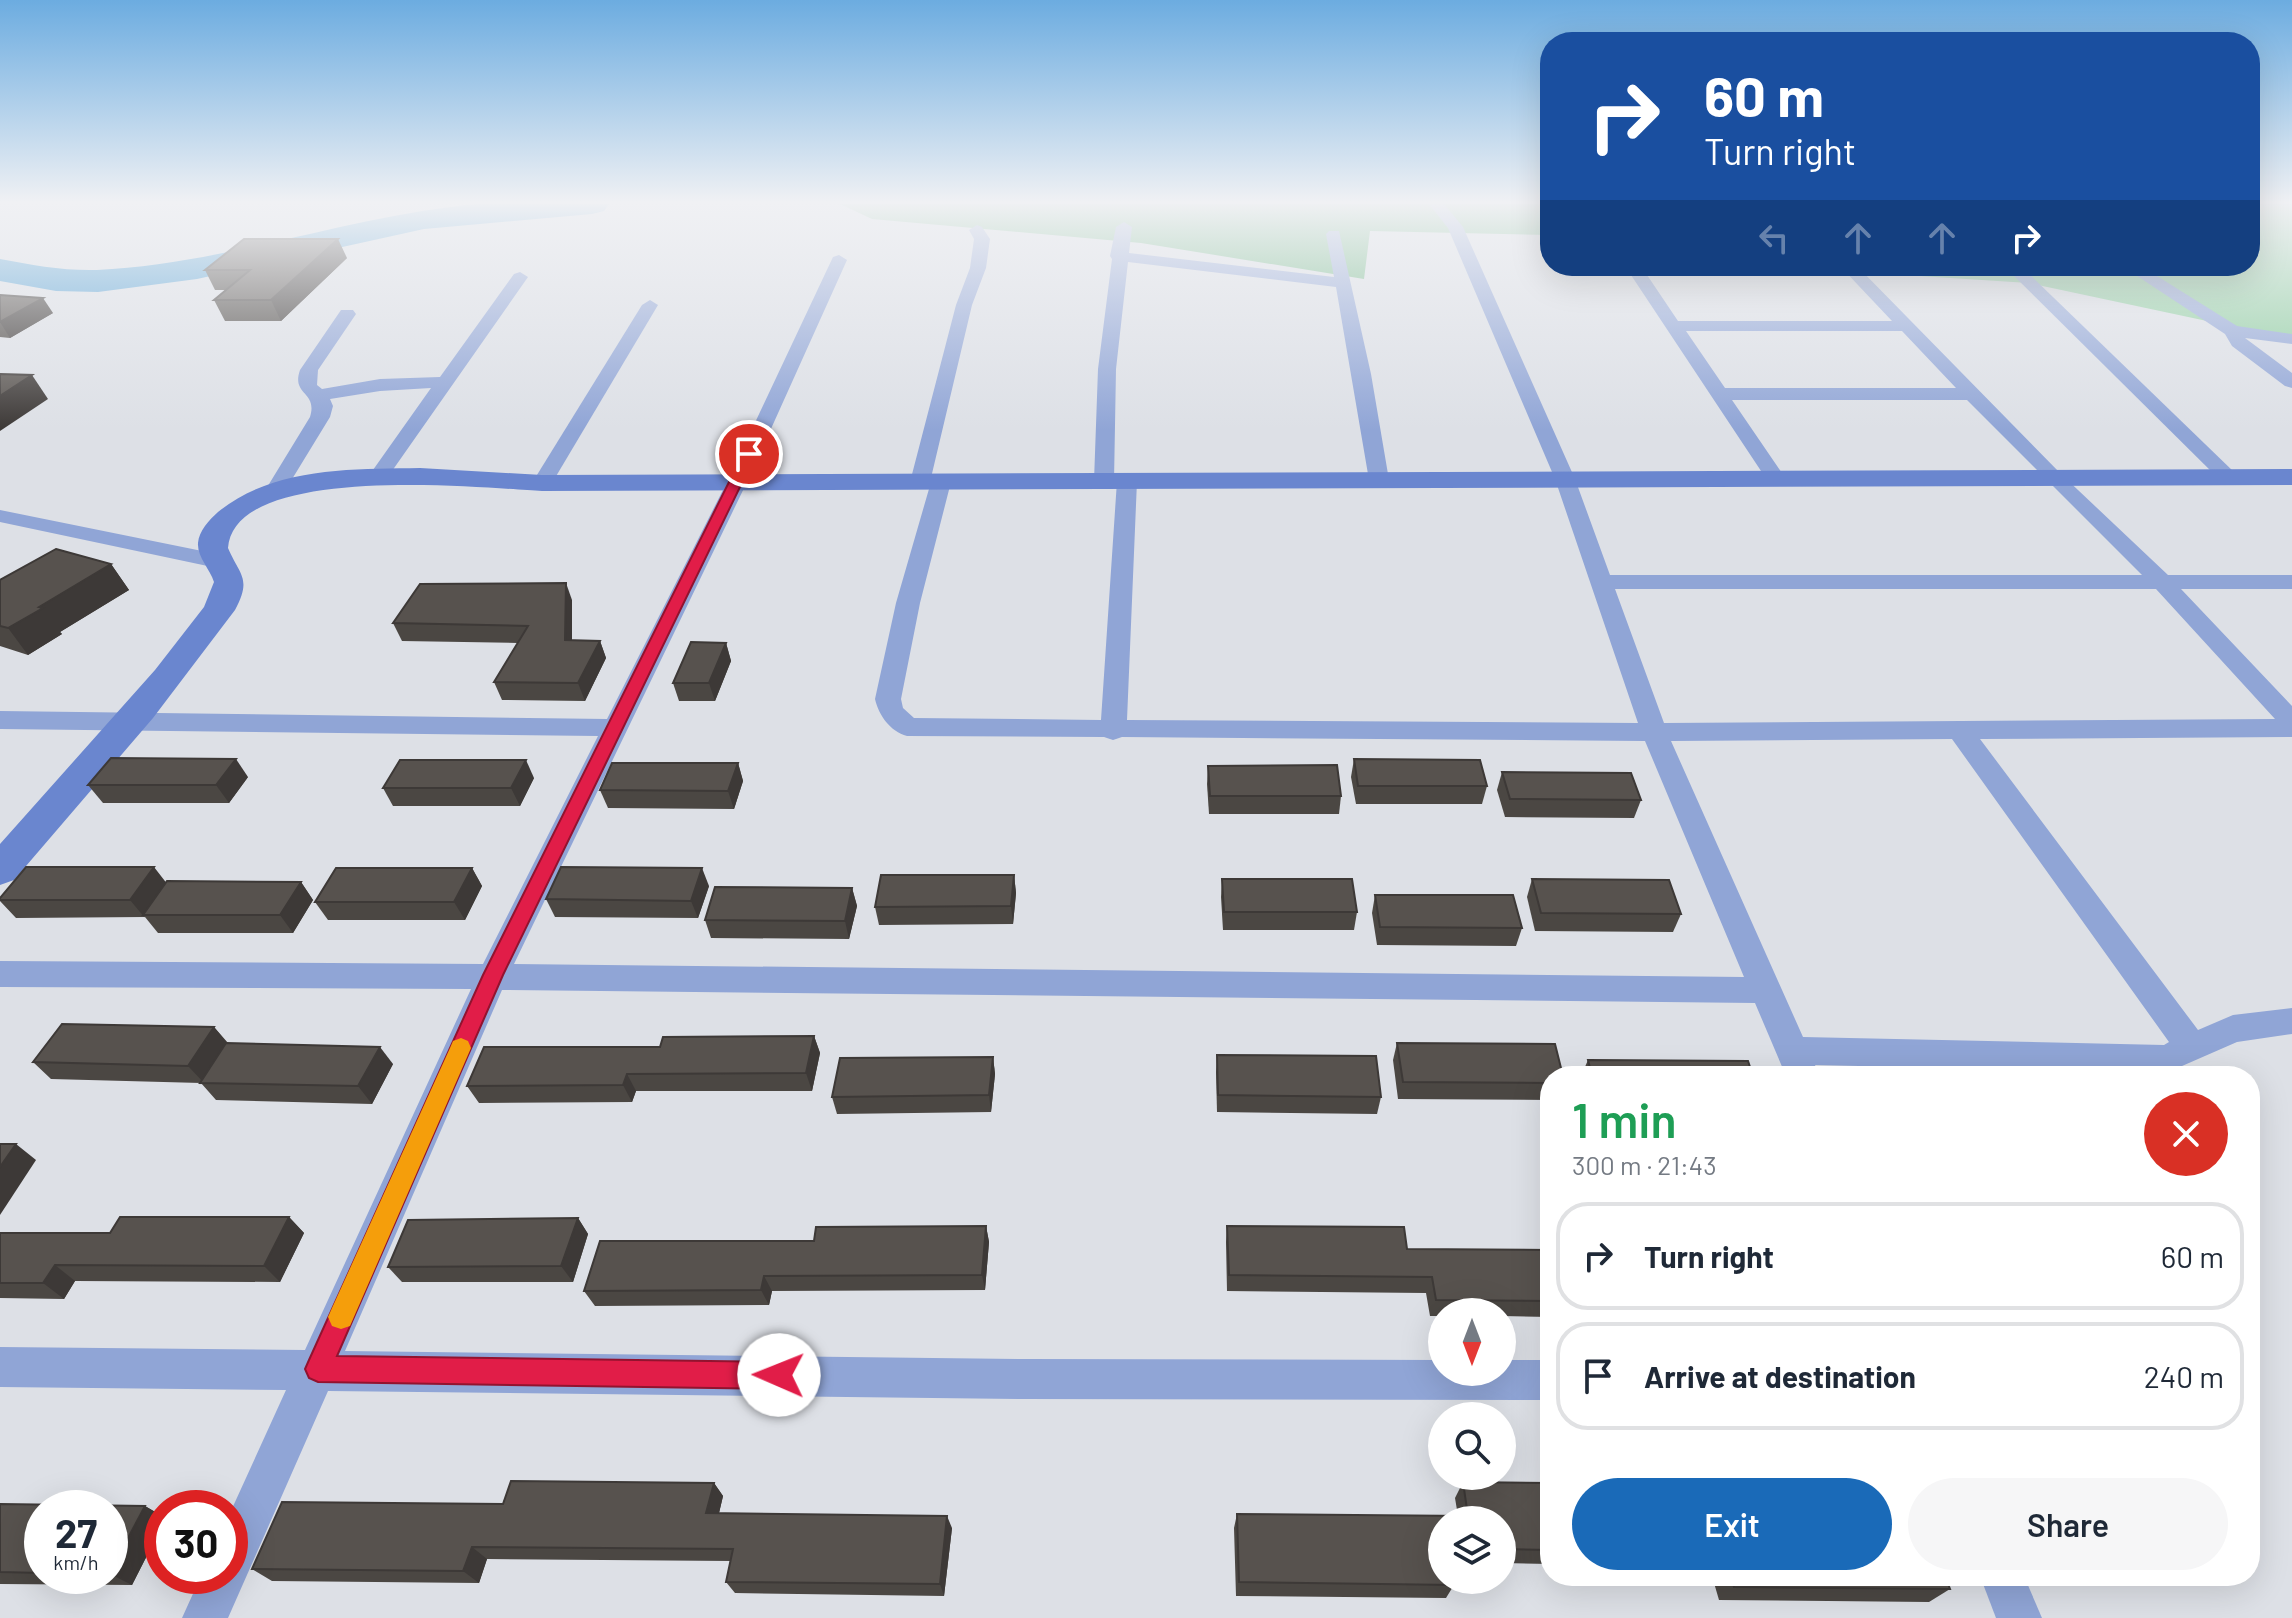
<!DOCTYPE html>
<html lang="en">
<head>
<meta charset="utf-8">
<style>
	body { margin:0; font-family:Barlow,sans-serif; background:#f6f6f7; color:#1f2937; height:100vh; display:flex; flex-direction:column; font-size:30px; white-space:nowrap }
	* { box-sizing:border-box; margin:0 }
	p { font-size:26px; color:#747a83 }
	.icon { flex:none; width:44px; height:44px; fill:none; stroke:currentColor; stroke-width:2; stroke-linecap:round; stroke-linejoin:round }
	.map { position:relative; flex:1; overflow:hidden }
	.details { position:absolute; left:1540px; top:1066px; width:720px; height:520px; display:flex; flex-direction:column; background:#fff; border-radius:32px; box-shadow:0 8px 32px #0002 }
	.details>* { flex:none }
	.guide { position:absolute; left:1540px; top:32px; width:720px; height:244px; border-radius:32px; box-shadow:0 8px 32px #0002; background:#1a4fa0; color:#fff; overflow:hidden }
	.needle { width:52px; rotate:180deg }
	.fabs { position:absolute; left:1428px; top:1298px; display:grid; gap:16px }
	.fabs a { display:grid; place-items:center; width:88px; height:88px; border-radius:50%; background:#fff; box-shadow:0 8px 32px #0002; font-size:40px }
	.speed { position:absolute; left:24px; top:1490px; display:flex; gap:16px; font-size:40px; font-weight:700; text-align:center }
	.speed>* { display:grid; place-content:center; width:104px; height:104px; border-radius:50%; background:#fff; box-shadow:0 8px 32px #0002; line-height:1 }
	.speed small { font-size:20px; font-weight:400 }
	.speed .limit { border:12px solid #d22; background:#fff; color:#111 }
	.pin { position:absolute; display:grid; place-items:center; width:68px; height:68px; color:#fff; margin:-34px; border:4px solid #fff; border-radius:50%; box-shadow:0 2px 8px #0007 }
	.me { position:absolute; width:88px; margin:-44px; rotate:271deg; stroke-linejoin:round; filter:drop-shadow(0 0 6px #0008) }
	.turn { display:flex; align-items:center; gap:28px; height:168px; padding:0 32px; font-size:36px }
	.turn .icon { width:104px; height:104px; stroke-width:2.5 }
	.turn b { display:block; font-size:56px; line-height:68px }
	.lanes { display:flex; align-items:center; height:76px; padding:0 32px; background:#0003; justify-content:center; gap:40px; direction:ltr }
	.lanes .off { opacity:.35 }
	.round { display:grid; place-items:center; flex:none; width:84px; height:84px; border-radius:42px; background:#f6f6f7 }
	.summary { display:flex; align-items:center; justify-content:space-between; height:136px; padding:0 32px }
	h1 { font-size:48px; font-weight:600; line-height:60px; color:#1e9e55 }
	.primary-button { display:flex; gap:16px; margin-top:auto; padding:16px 32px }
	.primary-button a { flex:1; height:92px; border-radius:48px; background:#1a6ab8; color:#fff; font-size:32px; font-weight:600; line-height:92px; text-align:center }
	.primary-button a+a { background:#f6f6f7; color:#1f2937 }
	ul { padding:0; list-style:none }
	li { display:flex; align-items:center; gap:24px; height:108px; margin:0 16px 12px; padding:0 16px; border:4px solid #e0e1e3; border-radius:32px }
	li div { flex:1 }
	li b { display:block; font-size:30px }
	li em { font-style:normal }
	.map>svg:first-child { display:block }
	.green { fill:#8ece9f }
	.forest { fill:#6db782 }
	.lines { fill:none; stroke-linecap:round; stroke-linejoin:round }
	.river { fill:#53a0d4; fill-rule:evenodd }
	.street { fill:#90a5d6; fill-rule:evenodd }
	.secondary { fill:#6a86cf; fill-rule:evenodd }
	.wall { fill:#4b4743; fill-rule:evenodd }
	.shaded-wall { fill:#3d3937 }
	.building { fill:#57524e; stroke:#3d3937; stroke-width:2 }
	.route { fill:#e11d48; stroke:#92132f; stroke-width:2 }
	.slow { fill:#f59e0b }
</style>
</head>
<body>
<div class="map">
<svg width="2292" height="1618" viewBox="0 0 2292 1618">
	<rect width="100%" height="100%" fill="#dde0e6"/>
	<polygon class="green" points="2250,204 2292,204 2292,339 2029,283 1764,266 2250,266"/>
	<polygon class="forest" points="840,204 1542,204 1550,207 1550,235 1370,231 1364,279 1141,243 872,219"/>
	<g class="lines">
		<path class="river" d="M479,204H609L604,211L592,214L424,229L197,279L98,292L56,291L0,281V259C32,265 64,271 97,270C226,264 350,215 479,204Z"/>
		<g class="street">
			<path d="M1429,204H1444L1463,227L1575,479L1610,575H2142L1967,400H1732L1786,479L1776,485L1769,483L1625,266H1641L1678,321H1892L1840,266H1857L2060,473L2168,575H2292V589H2181L2292,706V737L1980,739L2198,1030L2233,1015L2292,1008V1034L2237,1042L2166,1073L1815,1065L1820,1076H1786L1755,1003L502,990L345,1351L1025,1359L1442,1360V1372H1502V1360H1550V1400L1025,1399L328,1391L228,1618H182L201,1576H230V1513L286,1390L0,1387V1347L305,1350L471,989L0,987V961L483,964L598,736L0,729V711L607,719L727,482L833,257L839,255L847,260L747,482L514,964L1744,977L1645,741L1122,737L1113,740L1104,737L907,736C890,731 879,716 875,699L896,603L931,482L941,476L951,482L920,603L901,699L903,708L914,718L1101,720L1117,481L1127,475L1137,481L1127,720L1638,723L1555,479L1448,228ZM1686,331H1902L1956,388H1725ZM1615,589H2156L2275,719L1664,723ZM1952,739L2169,1042L2164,1045L1803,1037L1671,741Z"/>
			<polygon points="1124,222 1132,227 1129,253 1334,277 1326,234 1329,231 1339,231 1371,374 1389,480 1386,484 1379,486 1369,480 1336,287 1128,262 1116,369 1114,481 1104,487 1097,485 1094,481 1098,369 1112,259 1110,256 1116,227"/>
			<polygon points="977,225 982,227 990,239 986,268 972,305 930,482 920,488 910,482 956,305 970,268 974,239 969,230"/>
			<polygon points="2004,266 2021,266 2235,473 2238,477 2235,481 2221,481"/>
			<polygon points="2122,266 2141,266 2237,326 2292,334 2292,344 2245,338 2292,373 2292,388 2285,386 2232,346 2225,334"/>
			<path d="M520,272L528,277L385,481L378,483L368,477L431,388L380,391L330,399L333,406L330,417L286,489L276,495L269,493L266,489L310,417C318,391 291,396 300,370L341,310H353L356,314L318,370L317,385L322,389L380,379L440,377L514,274Z"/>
			<polygon points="650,300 658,305 552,483 549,487 535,487 532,483 642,305"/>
			<polygon points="0,510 217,554 225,556 228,561 225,566 217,568 0,522"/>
			<polygon points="1980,1576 2024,1576 2042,1618 1996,1618"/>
		</g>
		<path class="secondary" d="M420,468L542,475L2292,469V485L542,491C484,488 234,462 228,548C240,576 252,578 235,610L153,718L14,880L0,885V844L155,670L204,607L214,582C210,569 197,557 198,543C199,531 209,520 218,512C273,467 352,469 420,468Z"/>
	</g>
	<g class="wall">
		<polygon points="347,258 281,321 225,321 214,300 227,290 215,290 205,270"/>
		<polygon points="0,295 53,313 10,338 0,337"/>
		<polygon points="111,564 129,590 60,632 62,634 28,655 0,646 0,580"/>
		<polygon points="572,600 572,640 600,641 606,658 585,701 502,700 494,682 518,643 402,641 393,623"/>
		<polygon points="726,643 731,661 715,701 679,701 673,683"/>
		<polygon points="1354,759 1487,786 1482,804 1356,804 1351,777"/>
		<polygon points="738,763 743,781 734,809 608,808 600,790"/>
		<polygon points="1208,766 1341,796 1339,814 1209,814 1207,784"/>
		<polygon points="1502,772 1641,800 1634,818 1505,817 1497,790"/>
		<polygon points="248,777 229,803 103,803 88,785"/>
		<polygon points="534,778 520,806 393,806 383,788"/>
		<polygon points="472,868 482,886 465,920 328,920 315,902"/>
		<polygon points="1014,875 1016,893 1013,924 879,925 875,907"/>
		<polygon points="1222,879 1357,912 1354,930 1223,930 1221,897"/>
		<polygon points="1532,879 1681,914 1673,932 1535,931 1527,897"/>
		<polygon points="166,882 301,882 313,900 293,933 158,933 145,917 16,918 0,901 0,898"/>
		<polygon points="709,886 698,918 555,917 546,899"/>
		<polygon points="852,888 857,906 849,939 711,938 705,920"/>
		<polygon points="1375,895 1522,928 1516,946 1377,945 1372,913"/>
		<polygon points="214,1027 228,1043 393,1064 372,1104 216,1100 201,1083 51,1079 33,1062"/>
		<polygon points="814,1036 820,1053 812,1091 636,1091 632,1102 479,1103 467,1086 660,1047"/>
		<polygon points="1397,1043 1550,1076 1550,1100 1398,1099 1393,1060"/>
		<polygon points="1217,1055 1381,1097 1377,1114 1217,1112 1216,1072"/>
		<polygon points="993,1057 995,1074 991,1112 837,1114 832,1097"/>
		<polygon points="1588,1060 1753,1076 1581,1076"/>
		<polygon points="289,1217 304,1233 280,1282 75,1281 64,1299 0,1298 0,1233 110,1233"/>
		<polygon points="578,1218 588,1234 573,1282 402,1282 388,1267"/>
		<polygon points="986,1226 989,1242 985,1290 772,1291 769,1305 595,1306 584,1291 814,1241"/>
		<polygon points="1227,1226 1407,1249 1550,1250 1550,1317 1502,1316 1502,1312 1442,1312 1442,1316 1430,1316 1426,1293 1227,1291 1226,1242"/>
		<polygon points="1463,1482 1550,1483 1550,1564 1502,1563 1502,1520 1442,1520 1454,1585 1446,1598 1236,1596 1234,1528 1237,1514 1458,1516 1455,1498"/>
		<polygon points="714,1483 723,1496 719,1513 952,1528 944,1596 735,1593 726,1582 731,1561 487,1559 479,1583 272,1581 252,1569 503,1504"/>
		<path d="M0,1504L145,1506L162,1516V1526L132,1585L0,1584ZM42,1508H110V1576H42Z"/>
		<polygon points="1712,1576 1945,1576 1950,1589 1929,1602 1719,1600"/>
	</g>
	<g class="shaded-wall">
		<polygon points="338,239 347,258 281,321 271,300"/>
		<polygon points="43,298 53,313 10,338 0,322"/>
		<polygon points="32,375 48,399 0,431 0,396"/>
		<polygon points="111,564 129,590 60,632 62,634 28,655 8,628 39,607"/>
		<polygon points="566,583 572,600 572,658 565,640"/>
		<polygon points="600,641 606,658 585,701 578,683"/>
		<polygon points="726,643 731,661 715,701 709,683"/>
		<polygon points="236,759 248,777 229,803 216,785"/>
		<polygon points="526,760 534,778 520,806 511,788"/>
		<polygon points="738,763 743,781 734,809 728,791"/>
		<polygon points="154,867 168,885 143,915 145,918 130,900"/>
		<polygon points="472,868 482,886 465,920 454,902"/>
		<polygon points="702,868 709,886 698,918 691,901"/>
		<polygon points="1014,875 1016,893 1013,924 1011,906"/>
		<polygon points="301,882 313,900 293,933 280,915"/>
		<polygon points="852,888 857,906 849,939 845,921"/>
		<polygon points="214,1027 229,1045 204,1083 188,1066"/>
		<polygon points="814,1036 820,1053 812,1091 806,1073"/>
		<polygon points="380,1047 393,1064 372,1104 358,1086"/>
		<polygon points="993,1057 995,1074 991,1112 989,1095"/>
		<polygon points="627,1074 636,1091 632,1102 623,1085"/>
		<polygon points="16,1144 36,1160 0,1215 0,1167"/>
		<polygon points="289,1217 304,1233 280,1282 264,1266"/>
		<polygon points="578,1218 588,1234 573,1282 561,1266"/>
		<polygon points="986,1226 989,1242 985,1290 982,1275"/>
		<polygon points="55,1265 75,1281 64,1299 43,1283"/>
		<polygon points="764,1276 772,1291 769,1305 761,1290"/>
		<polygon points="714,1483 723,1496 716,1526 706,1513"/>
		<polygon points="145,1506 162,1516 162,1526 132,1585 110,1574 110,1572"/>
		<polygon points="947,1516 952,1528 944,1596 940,1584"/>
		<polygon points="472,1547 487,1559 479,1583 463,1571"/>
	</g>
	<g class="building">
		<polygon points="244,239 338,239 271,300 214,300 250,270 205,270"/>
		<polygon points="0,295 43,298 0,322"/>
		<polygon points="0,374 32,375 0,396"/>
		<polygon points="56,549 111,564 39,607 43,608 8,628 0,626 0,580"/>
		<polygon points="566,583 565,640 600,641 578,683 494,682 528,626 393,623 420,584"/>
		<polygon points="691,642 726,643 709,683 673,683"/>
		<polygon points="111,758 236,759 216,785 88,785"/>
		<polygon points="1354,759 1480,760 1487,786 1358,786"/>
		<polygon points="400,760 526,760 511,788 383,788"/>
		<polygon points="612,763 738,763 728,791 600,790"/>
		<polygon points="1337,765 1341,796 1210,796 1208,766"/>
		<polygon points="1502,772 1631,773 1641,800 1510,799"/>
		<polygon points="26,867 154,867 130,900 0,900 0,898"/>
		<polygon points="561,867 702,868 691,901 546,899"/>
		<polygon points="336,868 472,868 454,902 315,902"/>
		<polygon points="881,875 1014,875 1011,906 875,907"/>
		<polygon points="1222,879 1352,879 1357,912 1224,912"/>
		<polygon points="1532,879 1669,880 1681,914 1541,913"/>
		<polygon points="167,881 301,882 280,915 143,915"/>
		<polygon points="715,887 852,888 845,921 705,920"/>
		<polygon points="1375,895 1513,895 1522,928 1380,927"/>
		<polygon points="62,1024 214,1027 188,1066 33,1062"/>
		<polygon points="814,1036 806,1073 627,1074 623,1085 467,1086 484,1047 660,1047 663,1037"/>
		<polygon points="226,1043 380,1047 358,1086 200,1083"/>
		<polygon points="1397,1043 1555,1044 1563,1076 1550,1076 1550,1083 1403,1082"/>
		<polygon points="1217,1055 1376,1056 1381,1097 1218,1095"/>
		<polygon points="993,1057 989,1095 832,1097 840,1058"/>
		<polygon points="1588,1060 1748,1061 1753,1076 1592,1076"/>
		<polygon points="0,1144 16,1144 0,1167"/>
		<polygon points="120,1217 289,1217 264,1266 55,1265 43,1283 0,1283 0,1233 110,1233"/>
		<polygon points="578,1218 561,1266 388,1267 408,1220"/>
		<polygon points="986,1226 982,1275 764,1276 761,1290 584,1291 600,1241 814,1241 816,1227"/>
		<polygon points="1227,1226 1404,1227 1407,1249 1550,1250 1550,1301 1436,1300 1432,1277 1229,1275"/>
		<polygon points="511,1481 714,1483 706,1513 947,1516 940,1584 726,1582 733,1549 472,1547 463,1571 252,1569 282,1502 503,1504"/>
		<polygon points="1463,1482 1550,1483 1550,1550 1502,1549 1502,1520 1442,1520 1442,1580 1453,1580 1454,1585 1239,1582 1237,1514 1468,1516"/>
		<polygon points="0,1504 145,1506 110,1572 110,1508 42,1508 42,1573 0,1572"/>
		<polygon points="1731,1576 1945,1576 1950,1589 1734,1587"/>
	</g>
	<linearGradient id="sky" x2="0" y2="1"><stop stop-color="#6cace0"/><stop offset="0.47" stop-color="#f0f1f4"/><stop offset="1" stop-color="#f0f1f4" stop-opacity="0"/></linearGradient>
	<rect width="2292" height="430" fill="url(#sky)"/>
	<polygon class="route" points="749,450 756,454 503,975 337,1356 779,1362 788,1366 792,1375 788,1385 779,1389 318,1382 309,1378 305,1369 309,1360 483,975 743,454"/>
	<polygon class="slow" points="461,1038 468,1041 471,1048 350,1326 341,1329 332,1326 328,1317 332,1308 450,1048 453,1041"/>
</svg>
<div class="fabs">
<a><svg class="needle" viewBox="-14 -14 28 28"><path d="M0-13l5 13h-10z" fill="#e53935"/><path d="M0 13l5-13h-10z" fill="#747a83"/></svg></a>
<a><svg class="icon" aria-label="search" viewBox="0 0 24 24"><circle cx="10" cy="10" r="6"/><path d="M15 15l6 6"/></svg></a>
<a><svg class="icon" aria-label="layers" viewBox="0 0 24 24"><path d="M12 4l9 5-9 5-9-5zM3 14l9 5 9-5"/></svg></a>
</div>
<div class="speed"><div>27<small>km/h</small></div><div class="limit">30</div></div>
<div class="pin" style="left:749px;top:454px;background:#d93025"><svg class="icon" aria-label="arrive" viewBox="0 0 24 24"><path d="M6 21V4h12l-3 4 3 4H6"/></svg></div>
<svg class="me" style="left:779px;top:1375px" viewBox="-20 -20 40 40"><circle r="19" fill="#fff"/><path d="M0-13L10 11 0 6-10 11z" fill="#e11d48"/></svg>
<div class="guide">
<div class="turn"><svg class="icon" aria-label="right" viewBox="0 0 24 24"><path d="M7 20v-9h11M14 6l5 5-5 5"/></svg><div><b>60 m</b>Turn right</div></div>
<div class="lanes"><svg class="icon off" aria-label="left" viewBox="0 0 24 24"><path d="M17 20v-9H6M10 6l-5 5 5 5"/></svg><svg class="icon off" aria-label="ahead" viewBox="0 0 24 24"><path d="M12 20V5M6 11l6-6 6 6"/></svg><svg class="icon off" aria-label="ahead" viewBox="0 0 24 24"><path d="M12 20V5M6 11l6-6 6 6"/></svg><svg class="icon" aria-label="right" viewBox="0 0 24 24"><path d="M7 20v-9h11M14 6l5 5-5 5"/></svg></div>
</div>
<section class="details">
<div class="summary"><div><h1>1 min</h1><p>300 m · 21:43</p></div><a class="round" style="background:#d93025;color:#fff"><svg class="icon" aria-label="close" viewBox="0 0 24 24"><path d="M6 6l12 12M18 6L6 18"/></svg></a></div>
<ul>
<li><svg class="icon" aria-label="right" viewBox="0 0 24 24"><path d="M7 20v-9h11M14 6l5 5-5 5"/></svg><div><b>Turn right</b></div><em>60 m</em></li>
<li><svg class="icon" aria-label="arrive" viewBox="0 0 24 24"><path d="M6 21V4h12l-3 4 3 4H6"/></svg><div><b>Arrive at destination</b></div><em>240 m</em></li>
</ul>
<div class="primary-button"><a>Exit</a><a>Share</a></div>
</section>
</div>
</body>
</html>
